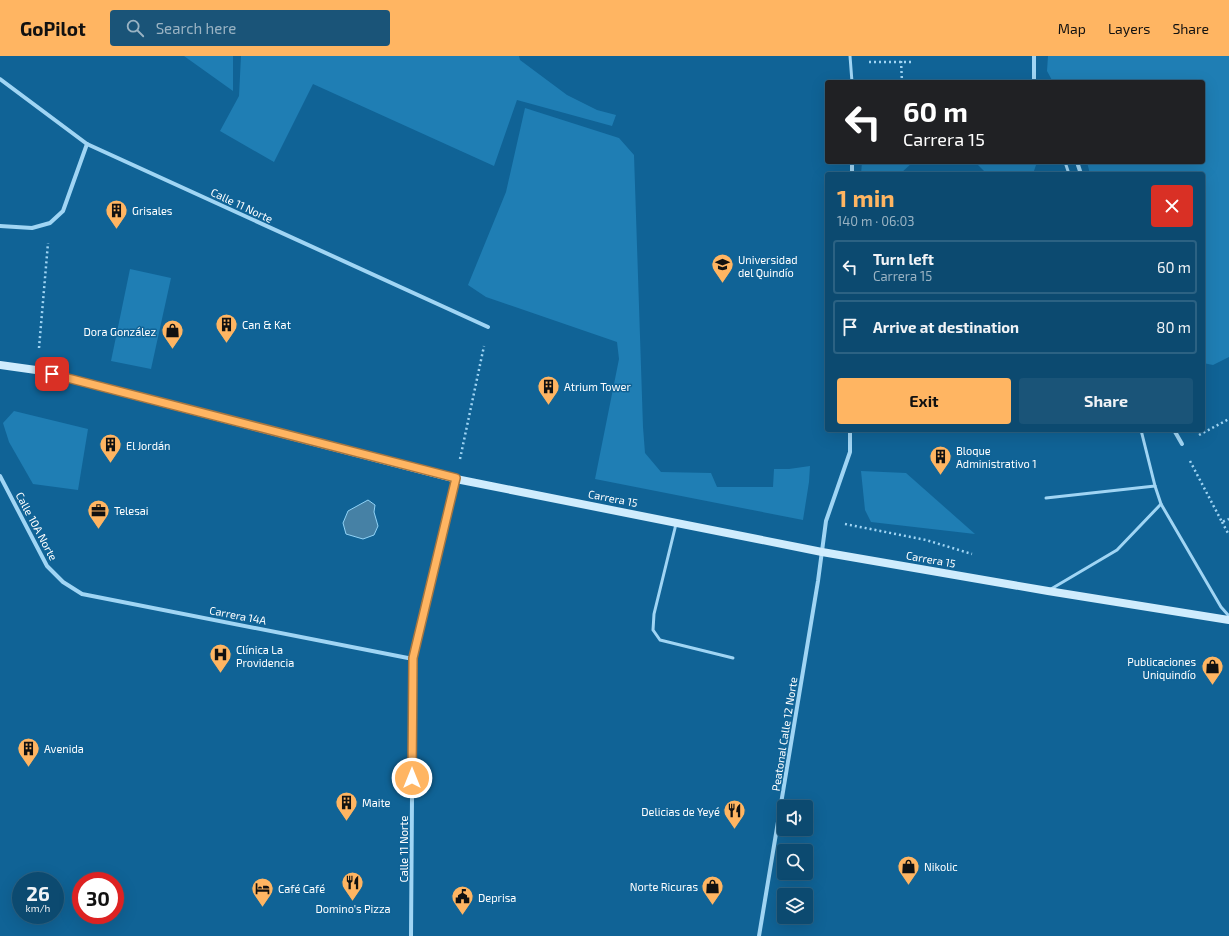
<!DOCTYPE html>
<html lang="en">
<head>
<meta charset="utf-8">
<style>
	body { margin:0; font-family:"Exo 2",sans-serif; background:#1a5478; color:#f1f3f6; height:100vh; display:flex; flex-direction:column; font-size:15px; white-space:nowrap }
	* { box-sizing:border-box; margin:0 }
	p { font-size:13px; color:#9ab3c3 }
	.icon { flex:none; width:22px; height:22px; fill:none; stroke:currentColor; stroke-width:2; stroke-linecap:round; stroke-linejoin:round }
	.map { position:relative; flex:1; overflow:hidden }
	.details { position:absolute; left:825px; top:116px; width:380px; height:260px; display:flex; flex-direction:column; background:#0c4a70; border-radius:4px; box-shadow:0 4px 16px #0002,0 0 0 1px #2c6283 }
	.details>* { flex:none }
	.hud { position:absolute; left:825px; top:24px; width:380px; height:84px; border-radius:4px; box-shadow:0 4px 16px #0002,0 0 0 1px #2c6283; background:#202124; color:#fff; overflow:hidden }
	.buttons { position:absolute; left:777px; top:744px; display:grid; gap:8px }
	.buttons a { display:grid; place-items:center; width:36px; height:36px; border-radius:4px; background:#0c4a70; box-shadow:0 4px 16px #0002,0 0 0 1px #2c6283; font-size:20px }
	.speed { position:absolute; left:12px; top:816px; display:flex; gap:8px; font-size:20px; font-weight:700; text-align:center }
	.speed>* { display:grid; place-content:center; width:52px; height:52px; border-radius:50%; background:#0c4a70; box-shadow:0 4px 16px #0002,0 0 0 1px #2c6283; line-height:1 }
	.speed small { font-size:10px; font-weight:400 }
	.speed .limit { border:6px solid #d22; background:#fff; color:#111 }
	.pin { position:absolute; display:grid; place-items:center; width:34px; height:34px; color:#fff; margin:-17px; border-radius:8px; box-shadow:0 2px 6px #0006 }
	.me { position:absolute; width:44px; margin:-22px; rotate:0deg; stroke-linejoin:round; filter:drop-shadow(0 0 3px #0008) }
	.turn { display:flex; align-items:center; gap:14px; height:84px; padding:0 12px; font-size:18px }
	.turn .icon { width:52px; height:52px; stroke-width:2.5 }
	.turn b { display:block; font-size:28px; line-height:34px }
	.round { display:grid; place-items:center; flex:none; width:42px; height:42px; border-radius:4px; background:#1a5478 }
	.summary { display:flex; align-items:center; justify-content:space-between; height:68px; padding:0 12px }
	h1 { font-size:24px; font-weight:700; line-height:30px; color:#ffb562 }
	.primary-button { display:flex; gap:8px; margin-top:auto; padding:8px 12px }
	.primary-button a { flex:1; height:46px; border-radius:4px; background:#ffb562; color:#111; font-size:16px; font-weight:700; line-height:46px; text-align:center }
	.primary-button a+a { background:#1a5478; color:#f1f3f6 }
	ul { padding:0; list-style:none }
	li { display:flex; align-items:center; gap:12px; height:54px; margin:0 8px 6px; padding:0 4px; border:2px solid #2c6283; border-radius:4px }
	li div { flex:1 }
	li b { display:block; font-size:15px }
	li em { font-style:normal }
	header { display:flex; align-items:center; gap:24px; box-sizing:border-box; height:56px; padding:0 20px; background:#ffb562; color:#111 }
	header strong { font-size:19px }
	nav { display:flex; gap:22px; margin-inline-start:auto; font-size:14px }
	.search { width:280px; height:36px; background:#1a5478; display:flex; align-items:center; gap:10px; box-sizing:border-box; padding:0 14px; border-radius:4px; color:#9ab3c3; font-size:15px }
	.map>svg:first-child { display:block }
	.green { fill:#1f7eb4 }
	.water { fill:#4681a5; stroke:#91d3f7 }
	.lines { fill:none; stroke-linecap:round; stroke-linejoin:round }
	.path { stroke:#a0d5f4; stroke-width:2.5; stroke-dasharray:2 3; stroke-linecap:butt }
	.lane { stroke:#a0d5f4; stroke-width:3 }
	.street { stroke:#a0d5f4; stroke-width:4 }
	.secondary { stroke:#cfecfd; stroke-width:8 }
	.route-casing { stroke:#a67640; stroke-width:10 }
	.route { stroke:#ffb562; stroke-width:7 }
	.labels { text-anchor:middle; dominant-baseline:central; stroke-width:3; stroke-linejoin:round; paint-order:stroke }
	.street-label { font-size:11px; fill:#fff; stroke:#106396 }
	.poi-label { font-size:11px; fill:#fff; stroke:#106396; text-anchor:start }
</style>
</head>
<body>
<header>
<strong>GoPilot</strong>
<div class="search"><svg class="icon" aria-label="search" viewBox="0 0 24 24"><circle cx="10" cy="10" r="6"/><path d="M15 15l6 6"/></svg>Search here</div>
<nav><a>Map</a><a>Layers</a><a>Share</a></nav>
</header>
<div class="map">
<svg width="1229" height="880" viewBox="0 0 1229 880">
	<rect width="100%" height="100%" fill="#106396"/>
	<g class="green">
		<polygon points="184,0 233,0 233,35"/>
		<polygon points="241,0 519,0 520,4 567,39 597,54 616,59 612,70 517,44 494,110 313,28 274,106 220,75 239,40"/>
		<polygon points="1048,0 1229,0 1229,301 1213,309 1203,307 1203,118 1090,118 1087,106 1203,106 1203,26 1053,26 1047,15"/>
		<polygon points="525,52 619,82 634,99 643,371 645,397 661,416 711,417 717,431 773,431 774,413 789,413 810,410 809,426 803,464 595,423 619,303 617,286 486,241 468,229 506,136"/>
		<polygon points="862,106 913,106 900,118 861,118"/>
		<polygon points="975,106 1037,106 1033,118 987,118"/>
		<polygon points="130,213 171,222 151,313 111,305"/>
		<polygon points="14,355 88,373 78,434 33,428 9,386 3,367"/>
		<polygon points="861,415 906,417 975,478 871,466 865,454"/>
	</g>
	<polygon class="water" points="368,444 375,449 374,456 378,470 374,479 363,483 346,478 343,467 348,455"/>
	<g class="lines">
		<g class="path">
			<polyline points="901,5 902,26"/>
			<polyline points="869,6 911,6"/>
			<polyline points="39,292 48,187"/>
			<polyline points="1199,379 1229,363"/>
			<polyline points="460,403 484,290"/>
			<polyline points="1190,405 1222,466 1229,463"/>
			<polyline points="1222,466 1229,479"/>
			<polyline points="845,468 926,484 972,498"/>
		</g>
		<g class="lane">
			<polyline points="850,0 852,26"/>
			<polyline points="1065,106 1069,118"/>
			<polyline points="1141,374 1155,430 1161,448 1221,551 1229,560"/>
			<polyline points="1046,442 1155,430"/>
			<polyline points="676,468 654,558 653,574 660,584 733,602"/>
			<polyline points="1051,533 1117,494 1161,448"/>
		</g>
		<g class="street">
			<polyline points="0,23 87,88 488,271"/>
			<polyline points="1034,26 1034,0"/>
			<polyline points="1077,106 1081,118"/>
			<polyline points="852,118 852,106"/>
			<polyline points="0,170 32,172 50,167 63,155 87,88"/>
			<polyline points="1174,374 1182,388"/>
			<polyline points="0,420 47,510 63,526 82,538 413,603"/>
			<polyline points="411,880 413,603 456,423"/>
			<polyline points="759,880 818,525 826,465 850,396 850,374"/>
		</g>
		<polyline class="secondary" points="0,309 36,314 456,423 822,496 1048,535 1229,564"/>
	</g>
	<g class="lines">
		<defs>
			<polyline id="route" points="52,318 456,422 413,602 412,722"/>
		</defs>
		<use href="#route" class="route-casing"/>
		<use href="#route" class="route"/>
	</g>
	<defs>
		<symbol id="building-pin" viewBox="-11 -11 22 30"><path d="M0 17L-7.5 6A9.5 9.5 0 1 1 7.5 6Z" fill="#ffb562" stroke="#106396"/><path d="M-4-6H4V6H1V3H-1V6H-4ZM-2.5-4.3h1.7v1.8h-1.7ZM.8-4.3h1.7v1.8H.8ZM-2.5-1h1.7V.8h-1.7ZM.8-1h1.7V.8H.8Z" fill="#111"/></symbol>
		<symbol id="university-pin" viewBox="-11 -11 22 30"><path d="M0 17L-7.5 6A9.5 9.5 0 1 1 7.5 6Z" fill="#ffb562" stroke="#106396"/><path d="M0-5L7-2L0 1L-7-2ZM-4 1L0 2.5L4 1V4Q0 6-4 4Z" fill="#111"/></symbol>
		<symbol id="shop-pin" viewBox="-11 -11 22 30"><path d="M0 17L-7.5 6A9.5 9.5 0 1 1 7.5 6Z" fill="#ffb562" stroke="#106396"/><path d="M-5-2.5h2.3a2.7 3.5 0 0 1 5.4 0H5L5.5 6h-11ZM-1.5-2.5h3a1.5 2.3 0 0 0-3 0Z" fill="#111"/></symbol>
		<symbol id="office-pin" viewBox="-11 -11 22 30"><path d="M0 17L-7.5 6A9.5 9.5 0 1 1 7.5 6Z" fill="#ffb562" stroke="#106396"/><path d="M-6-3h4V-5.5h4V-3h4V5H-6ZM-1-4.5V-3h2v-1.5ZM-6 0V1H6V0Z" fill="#111"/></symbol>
		<symbol id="hospital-pin" viewBox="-11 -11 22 30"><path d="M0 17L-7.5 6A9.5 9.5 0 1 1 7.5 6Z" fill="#ffb562" stroke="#106396"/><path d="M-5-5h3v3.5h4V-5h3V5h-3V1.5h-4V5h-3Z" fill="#111"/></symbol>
		<symbol id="restaurant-pin" viewBox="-11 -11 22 30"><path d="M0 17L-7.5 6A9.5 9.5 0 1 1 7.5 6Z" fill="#ffb562" stroke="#106396"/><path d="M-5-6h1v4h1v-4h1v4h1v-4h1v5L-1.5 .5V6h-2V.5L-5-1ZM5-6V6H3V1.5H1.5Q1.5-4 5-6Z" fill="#111"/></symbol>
		<symbol id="hotel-pin" viewBox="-11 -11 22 30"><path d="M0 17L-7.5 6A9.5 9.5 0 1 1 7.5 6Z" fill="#ffb562" stroke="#106396"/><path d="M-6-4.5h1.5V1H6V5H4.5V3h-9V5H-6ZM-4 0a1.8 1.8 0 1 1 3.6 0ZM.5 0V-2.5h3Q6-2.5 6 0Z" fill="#111"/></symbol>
		<symbol id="civic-pin" viewBox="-11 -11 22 30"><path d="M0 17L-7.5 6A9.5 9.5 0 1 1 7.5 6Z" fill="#ffb562" stroke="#106396"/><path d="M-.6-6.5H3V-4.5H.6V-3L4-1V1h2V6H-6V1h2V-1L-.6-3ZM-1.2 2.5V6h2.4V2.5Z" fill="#111"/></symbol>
	</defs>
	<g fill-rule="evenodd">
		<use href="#building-pin" x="104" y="142" width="25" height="34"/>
		<use href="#university-pin" x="710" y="196" width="25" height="34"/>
		<use href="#building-pin" x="214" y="256" width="25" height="34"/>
		<use href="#shop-pin" x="160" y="262" width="25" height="34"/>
		<use href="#building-pin" x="536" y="318" width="25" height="34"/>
		<use href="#building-pin" x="98" y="376" width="25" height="34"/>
		<use href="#building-pin" x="928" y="388" width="25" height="34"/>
		<use href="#office-pin" x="86" y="442" width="25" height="34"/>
		<use href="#hospital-pin" x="208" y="586" width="25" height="34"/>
		<use href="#shop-pin" x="1200" y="598" width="25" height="34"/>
		<use href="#building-pin" x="16" y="680" width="25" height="34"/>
		<use href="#building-pin" x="334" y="734" width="25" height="34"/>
		<use href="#restaurant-pin" x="722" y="742" width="25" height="34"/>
		<use href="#shop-pin" x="896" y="798" width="25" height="34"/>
		<use href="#restaurant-pin" x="340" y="814" width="25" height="34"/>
		<use href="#shop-pin" x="700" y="818" width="25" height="34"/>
		<use href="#hotel-pin" x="250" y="820" width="25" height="34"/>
		<use href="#civic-pin" x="450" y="828" width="25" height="34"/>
	</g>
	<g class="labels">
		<g class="street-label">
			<text transform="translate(242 149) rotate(25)">Calle 11 Norte</text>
			<text transform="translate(613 442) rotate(11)">Carrera 15</text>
			<text transform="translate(37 470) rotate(62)">Calle 10A Norte</text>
			<text transform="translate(931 503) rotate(10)">Carrera 15</text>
			<text transform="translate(238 559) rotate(11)">Carrera 14A</text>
			<text transform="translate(784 678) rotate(-81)">Peatonal Calle 12 Norte</text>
			<text transform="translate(403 793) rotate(-90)">Calle 11 Norte</text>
		</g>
		<g class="poi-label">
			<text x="132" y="154">Grisales</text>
			<text x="738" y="203">Universidad<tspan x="738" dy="13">del Quindío</tspan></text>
			<text x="242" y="268">Can &amp; Kat</text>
			<text x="156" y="275" text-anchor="end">Dora González</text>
			<text x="564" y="330">Atrium Tower</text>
			<text x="126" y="389">El Jordán</text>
			<text x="956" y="394">Bloque<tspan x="956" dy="13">Administrativo 1</tspan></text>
			<text x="114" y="454">Telesai</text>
			<text x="236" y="593">Clínica La<tspan x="236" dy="13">Providencia</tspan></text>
			<text x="1196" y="605" text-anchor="end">Publicaciones<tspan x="1196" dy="13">Uniquindío</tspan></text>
			<text x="44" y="692">Avenida</text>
			<text x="362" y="746">Maite</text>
			<text x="720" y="755" text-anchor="end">Delicias de Yeyé</text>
			<text x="924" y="810">Nikolic</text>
			<text x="698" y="830" text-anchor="end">Norte Ricuras</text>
			<text x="278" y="832">Café Café</text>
			<text x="478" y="841">Deprisa</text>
			<text x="353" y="852" text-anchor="middle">Domino's Pizza</text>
		</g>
	</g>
</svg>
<div class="buttons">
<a><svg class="icon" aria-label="sound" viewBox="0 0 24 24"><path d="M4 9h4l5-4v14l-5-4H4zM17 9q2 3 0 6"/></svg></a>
<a><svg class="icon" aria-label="search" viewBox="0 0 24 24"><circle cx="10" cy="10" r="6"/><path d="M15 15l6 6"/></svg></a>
<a><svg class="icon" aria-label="layers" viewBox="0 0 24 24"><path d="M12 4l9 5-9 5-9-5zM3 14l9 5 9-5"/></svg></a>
</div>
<div class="speed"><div>26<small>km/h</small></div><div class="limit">30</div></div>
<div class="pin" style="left:52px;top:318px;background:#d93025"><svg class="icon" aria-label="arrive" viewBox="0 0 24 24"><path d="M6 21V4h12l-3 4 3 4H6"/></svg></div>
<svg class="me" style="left:412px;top:722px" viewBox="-20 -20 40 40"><circle r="17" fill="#ffb562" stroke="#fff" stroke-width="3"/><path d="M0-11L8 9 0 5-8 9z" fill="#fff"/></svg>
<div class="hud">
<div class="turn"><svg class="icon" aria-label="left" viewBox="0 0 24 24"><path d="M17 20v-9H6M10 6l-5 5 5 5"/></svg><div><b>60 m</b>Carrera 15</div></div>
</div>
<section class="details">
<div class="summary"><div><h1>1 min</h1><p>140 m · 06:03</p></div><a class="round" style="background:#d93025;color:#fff"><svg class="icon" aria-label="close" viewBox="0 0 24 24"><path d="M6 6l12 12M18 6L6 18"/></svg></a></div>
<ul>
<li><svg class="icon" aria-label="left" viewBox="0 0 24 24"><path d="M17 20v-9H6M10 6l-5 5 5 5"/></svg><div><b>Turn left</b><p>Carrera 15</p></div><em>60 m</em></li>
<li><svg class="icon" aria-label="arrive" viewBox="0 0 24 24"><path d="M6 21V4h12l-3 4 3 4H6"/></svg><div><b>Arrive at destination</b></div><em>80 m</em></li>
</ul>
<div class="primary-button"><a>Exit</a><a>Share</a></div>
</section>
</div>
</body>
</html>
